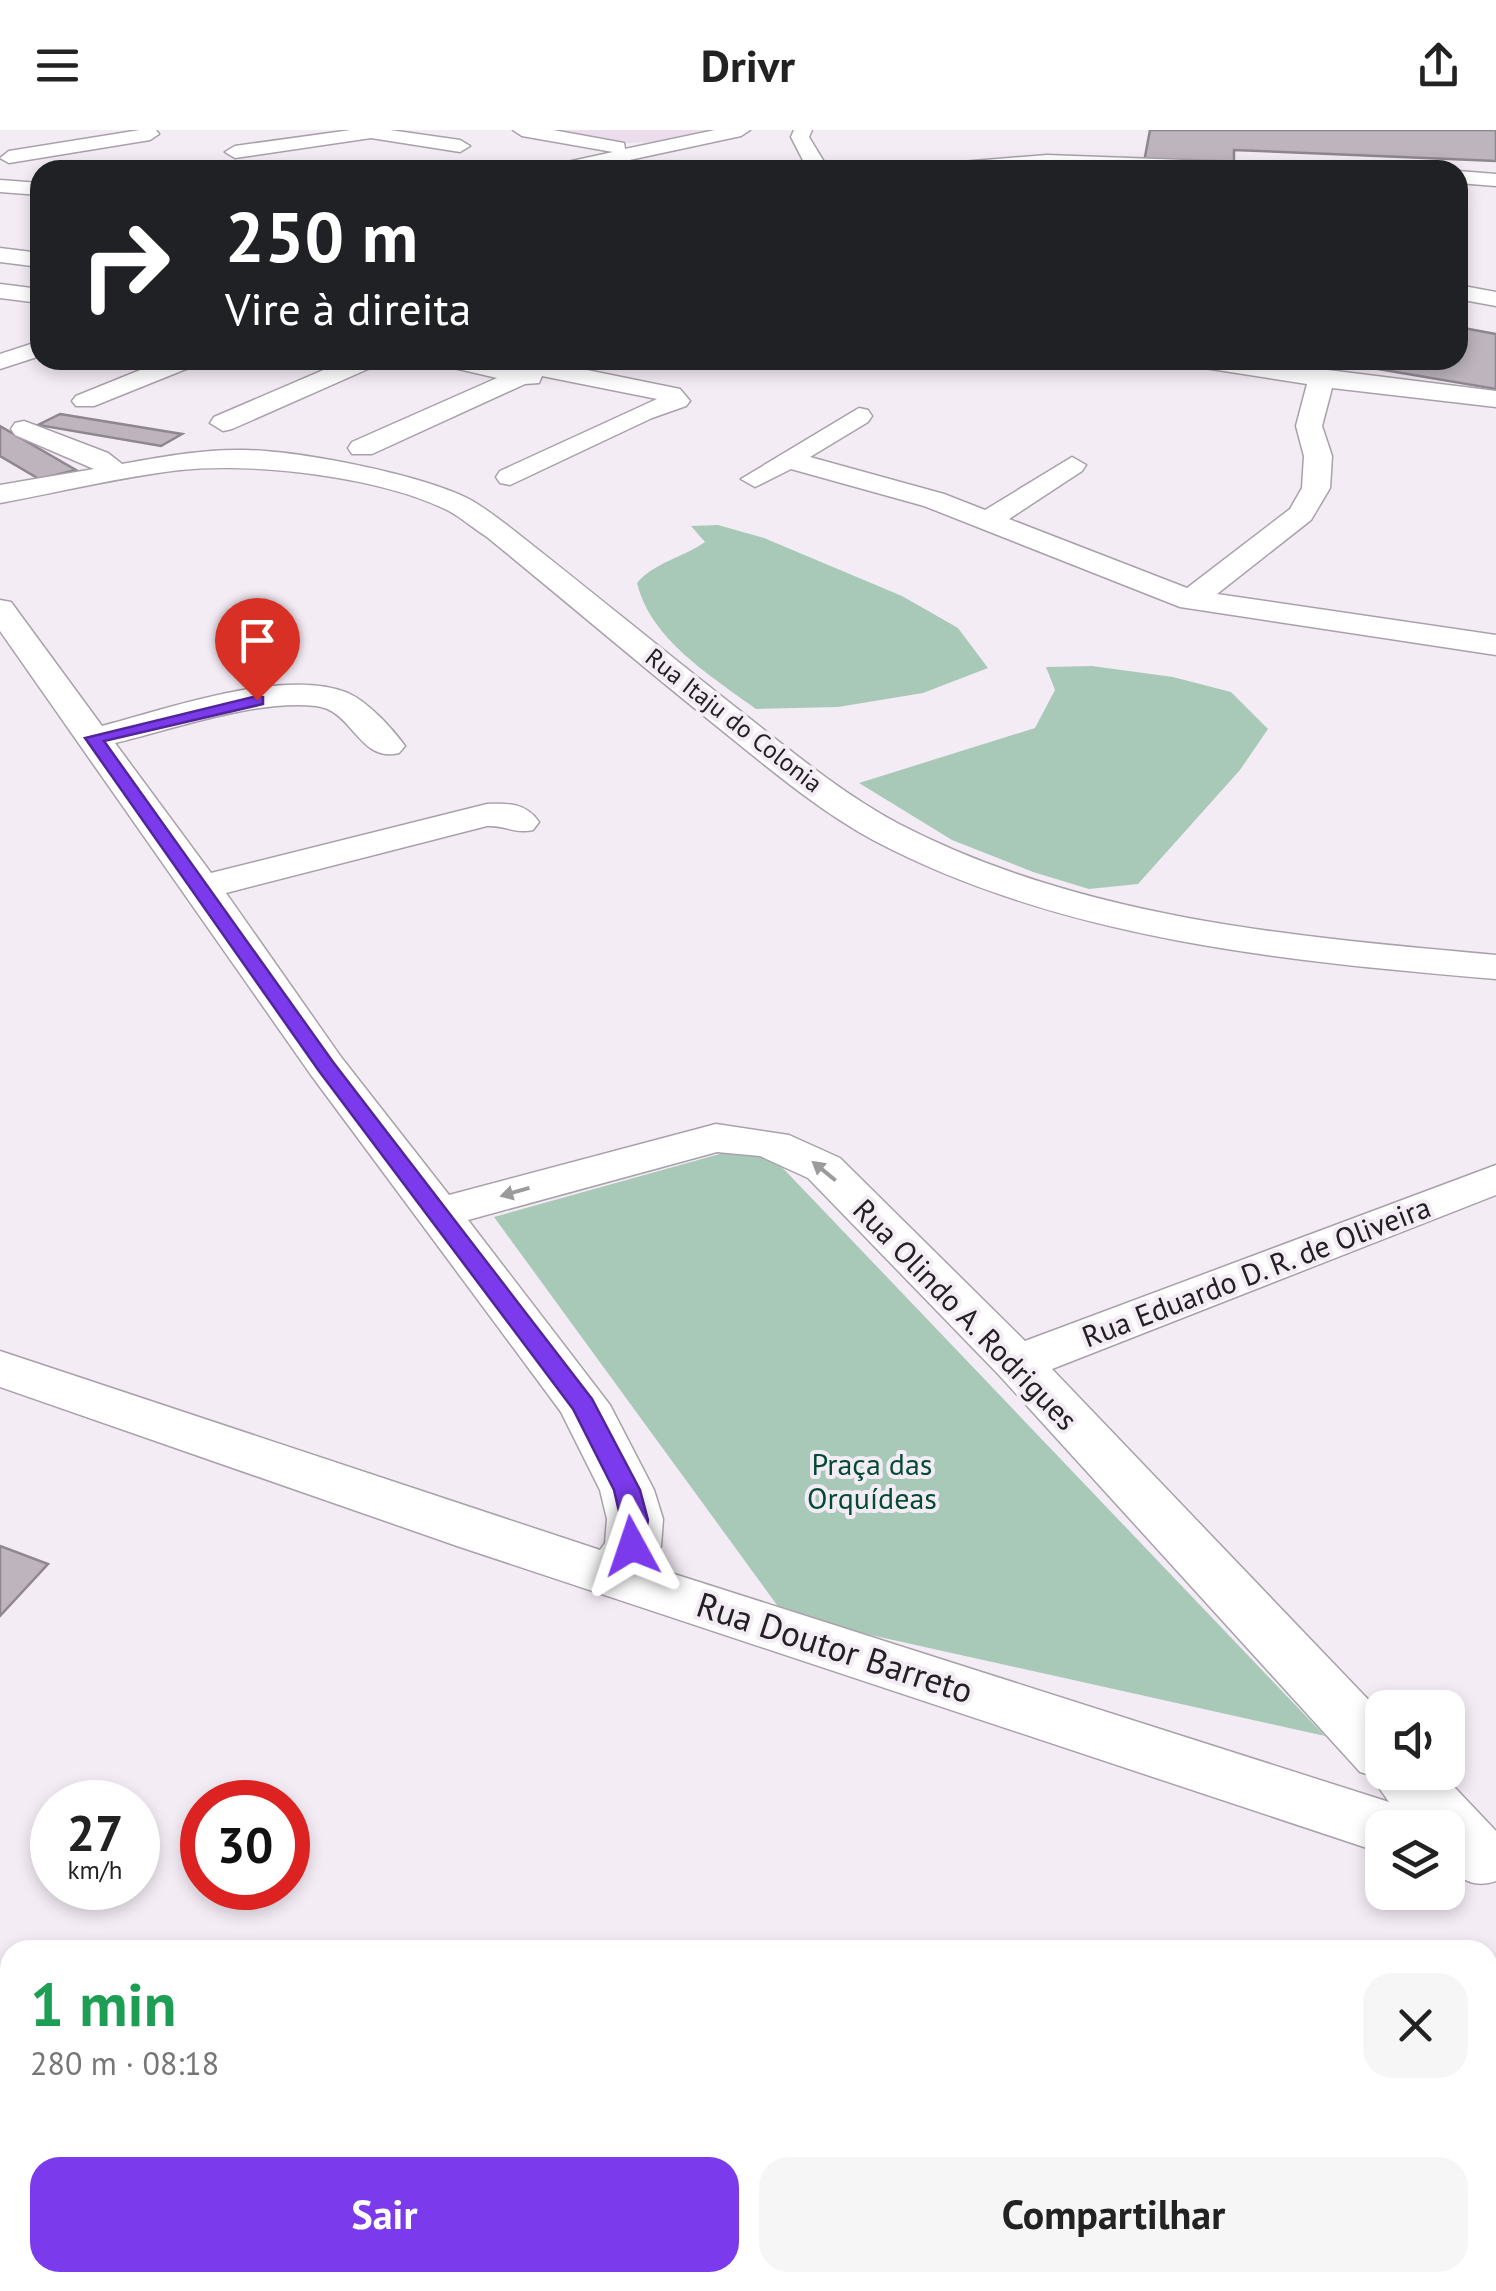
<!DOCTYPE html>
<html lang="pt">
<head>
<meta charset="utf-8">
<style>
	body { margin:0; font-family:"PT Sans",sans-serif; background:#f6f6f6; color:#222; height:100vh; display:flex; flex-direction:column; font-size:38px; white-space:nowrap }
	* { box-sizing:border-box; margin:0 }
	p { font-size:32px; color:#767676 }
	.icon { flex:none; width:55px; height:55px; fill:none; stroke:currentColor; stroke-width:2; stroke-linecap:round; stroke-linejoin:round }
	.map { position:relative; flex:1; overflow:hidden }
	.details { position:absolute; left:0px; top:1810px; width:1498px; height:352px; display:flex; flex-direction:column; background:#fff; border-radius:30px 30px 0 0; box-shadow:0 5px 15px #0003 }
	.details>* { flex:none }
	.top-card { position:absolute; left:30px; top:30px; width:1438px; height:210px; border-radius:30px; box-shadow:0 5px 15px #0003; background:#202124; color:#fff; overflow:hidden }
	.buttons { position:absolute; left:1365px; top:1560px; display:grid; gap:20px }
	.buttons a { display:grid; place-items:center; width:100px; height:100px; border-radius:20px; background:#fff; box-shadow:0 5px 15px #0003; font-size:50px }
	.speed { position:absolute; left:30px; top:1650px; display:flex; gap:20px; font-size:50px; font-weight:700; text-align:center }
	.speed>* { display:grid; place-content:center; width:130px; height:130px; border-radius:50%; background:#fff; box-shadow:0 5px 15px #0003; line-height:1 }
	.speed small { font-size:25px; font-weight:400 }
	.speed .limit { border:15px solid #d22; background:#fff; color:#111 }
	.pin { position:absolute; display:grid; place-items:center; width:85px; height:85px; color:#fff; margin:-102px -42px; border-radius:50% 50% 50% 0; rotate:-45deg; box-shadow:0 0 10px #0007 }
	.pin .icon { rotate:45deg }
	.me { position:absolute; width:110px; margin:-55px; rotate:355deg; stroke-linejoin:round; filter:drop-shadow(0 0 8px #0008) }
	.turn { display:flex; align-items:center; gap:35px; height:210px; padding:0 30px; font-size:45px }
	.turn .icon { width:130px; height:130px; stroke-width:2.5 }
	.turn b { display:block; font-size:70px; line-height:85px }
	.round { display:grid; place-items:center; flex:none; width:105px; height:105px; border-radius:30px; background:#f6f6f6 }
	.headline { display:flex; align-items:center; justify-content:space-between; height:170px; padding:0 30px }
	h1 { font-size:60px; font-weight:800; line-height:75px; color:#1e9e55 }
	.cta { display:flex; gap:20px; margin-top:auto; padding:20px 30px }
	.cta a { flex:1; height:115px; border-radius:30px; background:#7c3aed; color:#fff; font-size:40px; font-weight:800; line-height:115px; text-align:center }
	.cta a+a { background:#f6f6f6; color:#222 }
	header { display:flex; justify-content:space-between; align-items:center; height:130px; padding:0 30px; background:#fff; font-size:45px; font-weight:800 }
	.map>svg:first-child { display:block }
	.built { fill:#ebddec }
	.green { fill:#a9c9b8 }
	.building { fill:#bdb4bd; stroke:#8f8790; stroke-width:2.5 }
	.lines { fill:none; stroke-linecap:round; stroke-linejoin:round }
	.minor-casing { stroke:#a9a1aa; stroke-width:3 }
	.minor { fill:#fff; fill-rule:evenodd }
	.oneway { fill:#9c9b9c }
	.route { fill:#7c3aed; stroke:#51269a; stroke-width:2.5 }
	.labels { text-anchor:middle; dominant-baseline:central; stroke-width:8; stroke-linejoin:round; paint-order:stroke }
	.far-street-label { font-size:25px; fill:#232024; stroke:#f4ecf5 }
	.street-label { font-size:30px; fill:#232024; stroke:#f4ecf5 }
	.park-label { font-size:30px; fill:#024b32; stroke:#f4ecf5 }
	.near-street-label { font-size:35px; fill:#232024; stroke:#f4ecf5 }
</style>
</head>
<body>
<header><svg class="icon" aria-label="menu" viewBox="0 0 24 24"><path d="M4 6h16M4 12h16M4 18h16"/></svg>Drivr<svg class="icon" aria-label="share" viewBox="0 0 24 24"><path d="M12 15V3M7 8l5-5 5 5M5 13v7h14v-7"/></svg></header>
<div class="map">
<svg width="1496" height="2161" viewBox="0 0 1496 2161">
	<rect width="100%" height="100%" fill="#f4ecf5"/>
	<polygon class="built" points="549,0 708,0 652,12 627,13"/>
	<g class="green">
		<path d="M718,395L764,408L902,466L958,498L988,538L923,563L838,577L756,579C710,545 651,510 637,453C655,432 682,428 705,412L691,396Z"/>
		<polygon points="1092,536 1173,547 1231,562 1268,599 1240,640 1138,754 1089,759 1033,742 952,710 859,653 1035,598 1055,560 1046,537"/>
		<polygon points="759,1013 1325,1606 785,1486 494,1087"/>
	</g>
	<g class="building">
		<polygon points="1150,0 1496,0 1496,31 1234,20 1234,35 1144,32"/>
		<polygon points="1458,197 1496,204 1496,259 1325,230 1458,230"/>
		<polygon points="60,284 182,304 161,316 38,295"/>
		<polygon points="0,296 76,340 39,349 0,326"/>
		<polygon points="0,1416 48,1434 0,1486"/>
	</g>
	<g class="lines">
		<defs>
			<g id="minor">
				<polygon points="140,0 156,0 159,4 150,10 9,33 0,28 9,21"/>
				<polygon points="351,0 390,0 460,10 470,16 460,22 371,8 235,28 225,22 235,16"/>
				<polygon points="513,0 553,0 624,13 625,19 715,0 750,0 741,6 583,40 546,40 549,36 613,22 522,6"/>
				<polygon points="794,0 812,0 809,7 829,40 808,40 791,7"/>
				<polygon points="1047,25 1291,34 1301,40 1047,37 927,40 937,34"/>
				<polygon points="1458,41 1496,44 1496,56 1458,53"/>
				<polygon points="0,50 40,53 40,65 0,62"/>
				<polygon points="0,118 40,123 40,137 0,132"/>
				<polygon points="0,154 40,159 40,173 0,168"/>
				<polygon points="1458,155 1496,162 1496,176 1458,169"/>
				<polygon points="40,211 40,226 0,239 0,224"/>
				<polygon points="165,230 199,230 196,235 94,276 76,276 72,271 76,266"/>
				<polygon points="347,230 380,230 377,235 232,299 223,301 210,293 214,287"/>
				<polygon points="438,230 538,230 680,259 690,271 686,276 652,288 510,355 500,353 496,347 500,341 657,269 542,246 539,253 525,254 372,324 352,324 348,318 352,312 497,248 441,235"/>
				<polygon points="1186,230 1248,230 1496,261 1496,277 1332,258 1322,296 1332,326 1330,358 1311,390 1217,464 1496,505 1496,525 1180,477 924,376 791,339 755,357 741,349 859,278 868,280 872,286 868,292 810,327 944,364 985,380 1072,327 1086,335 1082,341 1009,389 1187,458 1290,379 1302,358 1304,326 1296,296 1307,254 1198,237"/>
				<path d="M24,291L108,323L122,334C162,327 203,319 244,320C300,321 419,344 469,369C482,376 495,386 507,395C585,456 661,519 739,580C790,620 841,663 899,694C1082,789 1295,807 1496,825V849C1286,831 1062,810 873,710C816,679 765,635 714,594C638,533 563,469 487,407C474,399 462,388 449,381C383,347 254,332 180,340C120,347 60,362 0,373V355L94,339L15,305L11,299L15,293Z"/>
				<path d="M0,470L11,472L102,596C167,579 284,537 348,563C368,572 392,598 405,616L399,623C359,633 353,580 316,576C256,569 174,599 115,613L211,743L487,674C508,673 526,673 539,692L533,700C515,704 505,695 487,696L226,763L341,927L449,1065L716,994L789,1005L840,1028L1025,1211L1496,1035V1065L1052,1239L1382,1584V1642H1440L1496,1701V1751C1476,1758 1462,1751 1448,1736V1698H1382V1723L460,1417L0,1257V1221L600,1420L605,1413L607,1389L600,1360L561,1282L311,945L0,501ZM717,1022L760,1026L808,1048L999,1245L1360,1642L1370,1645L1389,1672L649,1436L661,1416L663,1389L654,1360L610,1275L468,1090Z"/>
				<polygon points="0,2034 10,2038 10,2110 0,2106"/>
				<polygon points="140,2152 231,2152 234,2161 144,2161"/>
			</g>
		</defs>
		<use href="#minor" class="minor-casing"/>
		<use href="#minor" class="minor"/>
	</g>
	<defs><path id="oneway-solid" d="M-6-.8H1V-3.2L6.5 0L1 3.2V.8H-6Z" transform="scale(2.5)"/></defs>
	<g class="oneway">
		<use href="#oneway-solid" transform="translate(824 1041) rotate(-141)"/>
		<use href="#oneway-solid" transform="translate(515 1062) rotate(164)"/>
	</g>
	<polygon class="route" points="257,566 263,567 263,574 104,611 333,932 592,1269 640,1360 648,1390 642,1423 623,1423 619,1416 621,1390 614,1360 573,1279 319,941 85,608"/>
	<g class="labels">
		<g class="far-street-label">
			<text transform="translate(734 590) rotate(38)">Rua Itaju do Colonia</text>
		</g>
		<g class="street-label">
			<text transform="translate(1256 1141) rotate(-21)">Rua Eduardo D. R. de Oliveira</text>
			<text transform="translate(966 1184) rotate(46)">Rua Olindo A. Rodrigues</text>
		</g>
		<g class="park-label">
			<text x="872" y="1333">Praça das<tspan x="872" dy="34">Orquídeas</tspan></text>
		</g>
		<g class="near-street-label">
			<text transform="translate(835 1517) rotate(18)">Rua Doutor Barreto</text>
		</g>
	</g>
</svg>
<div class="buttons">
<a><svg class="icon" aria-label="sound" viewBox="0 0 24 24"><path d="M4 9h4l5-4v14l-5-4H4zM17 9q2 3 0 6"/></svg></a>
<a><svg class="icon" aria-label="layers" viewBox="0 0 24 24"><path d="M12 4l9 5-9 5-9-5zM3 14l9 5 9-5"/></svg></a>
</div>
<div class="speed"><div>27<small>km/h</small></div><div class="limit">30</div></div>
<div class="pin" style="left:257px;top:570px;background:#d93025"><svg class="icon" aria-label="arrive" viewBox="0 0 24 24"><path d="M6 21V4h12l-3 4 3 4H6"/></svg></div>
<svg class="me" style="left:632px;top:1416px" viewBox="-20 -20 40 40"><path d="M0-17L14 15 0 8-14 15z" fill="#7c3aed" stroke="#fff" stroke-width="4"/></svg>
<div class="top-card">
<div class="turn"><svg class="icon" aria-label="right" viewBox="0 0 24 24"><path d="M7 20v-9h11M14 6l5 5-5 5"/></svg><div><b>250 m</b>Vire à direita</div></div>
</div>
<section class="details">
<div class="headline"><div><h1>1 min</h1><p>280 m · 08:18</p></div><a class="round"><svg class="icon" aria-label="close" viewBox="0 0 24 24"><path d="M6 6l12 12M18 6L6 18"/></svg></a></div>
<div class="cta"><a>Sair</a><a>Compartilhar</a></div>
</section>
</div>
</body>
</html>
